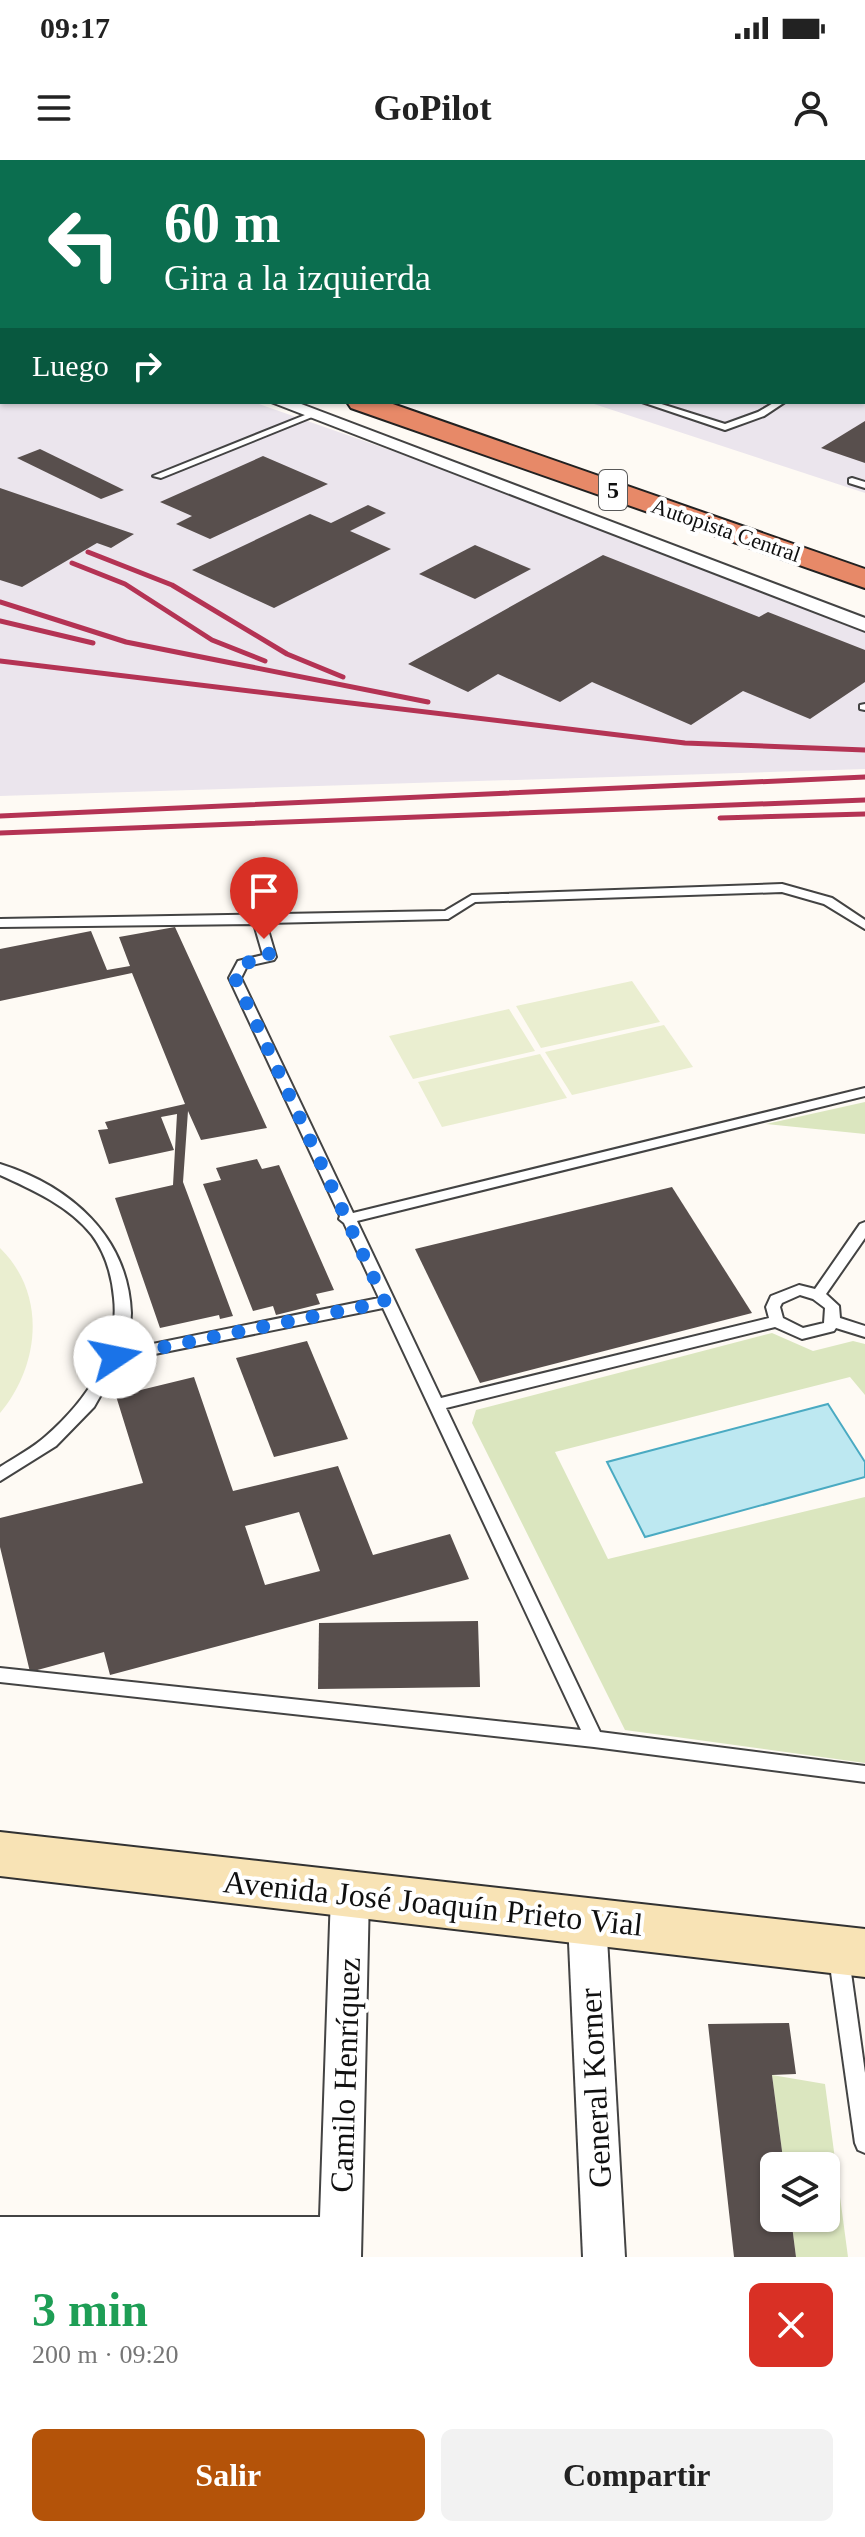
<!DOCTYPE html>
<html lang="es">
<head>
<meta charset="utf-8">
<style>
	body { margin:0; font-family:Georgia,serif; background:#f2f2f2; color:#222; height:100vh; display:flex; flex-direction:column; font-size:30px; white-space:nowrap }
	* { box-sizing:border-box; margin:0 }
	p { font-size:26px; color:#767676 }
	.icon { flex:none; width:44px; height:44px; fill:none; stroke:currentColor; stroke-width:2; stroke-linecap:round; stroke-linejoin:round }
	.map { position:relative; height:2097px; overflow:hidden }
	.side { display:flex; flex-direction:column; background:#fff; flex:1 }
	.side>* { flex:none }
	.banner { position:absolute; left:0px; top:0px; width:866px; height:244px; box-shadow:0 2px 6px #0004; background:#0b6e4f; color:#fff; overflow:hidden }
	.fabs { position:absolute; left:760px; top:1992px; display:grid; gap:16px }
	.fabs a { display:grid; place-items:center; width:80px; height:80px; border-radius:12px; background:#fff; box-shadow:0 2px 6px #0004; font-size:40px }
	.pin { position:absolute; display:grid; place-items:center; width:68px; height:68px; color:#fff; margin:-82px -34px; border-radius:50% 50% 50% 0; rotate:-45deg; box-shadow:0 0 8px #0007 }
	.pin .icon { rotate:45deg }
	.me { position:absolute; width:88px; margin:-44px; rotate:79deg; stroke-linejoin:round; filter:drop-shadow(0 0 6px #0008) }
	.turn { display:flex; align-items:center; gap:28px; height:168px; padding:0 32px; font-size:36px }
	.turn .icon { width:104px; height:104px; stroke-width:2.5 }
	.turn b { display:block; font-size:56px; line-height:68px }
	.then { display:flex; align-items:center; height:76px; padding:0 32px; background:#0003; gap:16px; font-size:30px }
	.round { display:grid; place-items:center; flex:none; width:84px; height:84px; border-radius:12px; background:#f2f2f2 }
	.summary { display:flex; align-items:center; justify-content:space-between; height:136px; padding:0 32px }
	h1 { font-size:48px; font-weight:800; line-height:60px; color:#1e9e55 }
	.button { display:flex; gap:16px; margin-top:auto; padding:16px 32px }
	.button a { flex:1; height:92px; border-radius:12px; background:#b45309; color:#fff; font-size:32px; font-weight:800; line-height:92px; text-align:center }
	.button a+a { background:#f2f2f2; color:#222 }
	.status { display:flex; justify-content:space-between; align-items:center; height:56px; padding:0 40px; background:#fff; direction:ltr }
	.status svg { height:22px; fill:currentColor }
	header { display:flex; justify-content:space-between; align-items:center; height:104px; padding:0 32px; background:#fff; font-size:36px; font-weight:800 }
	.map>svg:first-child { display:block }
	.industrial { fill:#ebe5ed }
	.green { fill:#dbe6bf }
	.pitch { fill:#eaeed0 }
	.water { fill:#bde8f1; stroke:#4aaac2; stroke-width:2 }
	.building { fill:#584f4d; fill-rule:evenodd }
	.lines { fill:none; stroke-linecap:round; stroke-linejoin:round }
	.lane-casing { stroke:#434343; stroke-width:4 }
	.street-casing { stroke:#434343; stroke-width:4 }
	.secondary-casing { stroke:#323232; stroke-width:4 }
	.highway-casing { stroke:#212121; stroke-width:4 }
	.lane { fill:#fff; fill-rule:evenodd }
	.street { fill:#fff; fill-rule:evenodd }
	.secondary { fill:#f8e3b5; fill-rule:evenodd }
	.highway { fill:#e78968; fill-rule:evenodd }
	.rail { stroke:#b43354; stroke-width:5 }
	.route { stroke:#1a73e8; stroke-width:14; stroke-dasharray:0 25.2 }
	.labels { text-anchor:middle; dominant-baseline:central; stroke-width:8; stroke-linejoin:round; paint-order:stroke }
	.far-street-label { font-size:22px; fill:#101010; stroke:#fff }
	.shield { fill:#fff; stroke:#585858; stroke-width:2 }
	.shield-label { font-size:24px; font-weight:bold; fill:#101010 }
	.near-street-label { font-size:32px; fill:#101010; stroke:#fff }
</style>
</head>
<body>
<div class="status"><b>09:17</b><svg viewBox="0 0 49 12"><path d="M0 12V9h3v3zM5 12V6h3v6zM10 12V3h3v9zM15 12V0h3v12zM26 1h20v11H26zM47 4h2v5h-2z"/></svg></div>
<header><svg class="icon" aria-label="menu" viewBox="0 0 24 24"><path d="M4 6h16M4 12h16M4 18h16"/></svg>GoPilot<svg class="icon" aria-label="person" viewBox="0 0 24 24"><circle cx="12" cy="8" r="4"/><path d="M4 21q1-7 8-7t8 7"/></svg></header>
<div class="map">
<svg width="865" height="2097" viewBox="0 0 865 2097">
	<rect width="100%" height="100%" fill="#fefaf4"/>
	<g class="industrial">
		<polygon points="0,0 865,0 865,333 588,242 864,242 864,2 2,2 2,66"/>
		<polygon points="0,198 2,242 253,242 865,457 865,609 0,636"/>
	</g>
	<g class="green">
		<polygon points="865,942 865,974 766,964"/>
		<polygon points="772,1173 813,1191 853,1181 865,1184 865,1235 850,1217 555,1292 608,1399 865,1337 865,1603 625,1570 472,1263 476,1250"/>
		<polygon points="772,1915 825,1924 848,2097 796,2097 791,2058 826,2058 826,2006 784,2006"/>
	</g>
	<g class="pitch">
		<polygon points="632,821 660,862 541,888 516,846"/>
		<polygon points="509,849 535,891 413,919 389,876"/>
		<polygon points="664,865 693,907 572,935 545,892"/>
		<polygon points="540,894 567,938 442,967 418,922"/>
		<path d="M0,1088C47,1134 40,1205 0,1253Z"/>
	</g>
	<polygon class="water" points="828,1244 865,1302 865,1317 645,1377 607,1302"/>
	<g class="building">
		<polygon points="865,261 865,303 821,288"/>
		<polygon points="40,289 124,330 101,339 17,298"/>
		<polygon points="263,296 328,324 210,379 176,364 192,356 160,342"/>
		<polygon points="0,328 134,374 111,388 97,383 22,427 0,420"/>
		<polygon points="368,345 386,353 350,371 391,389 274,448 192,410 310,354 331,363"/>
		<polygon points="475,385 531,409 475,439 419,414"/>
		<polygon points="603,395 759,457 768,452 865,490 865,522 810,559 743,531 691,565 592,522 560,542 498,514 468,532 408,504"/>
		<polygon points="175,767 267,968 201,980 188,951 183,1022 233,1156 220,1159 219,1155 160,1168 115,1038 173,1025 177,954 161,957 174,990 109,1004 98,970 108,969 105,962 185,944 132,813 0,841 0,789 91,771 107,810 130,806 119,777"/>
		<polygon points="257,999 262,1009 279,1005 334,1130 316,1134 320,1144 276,1155 273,1146 253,1151 203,1024 221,1020 216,1008"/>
		<polygon points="672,1027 752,1153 480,1223 415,1089"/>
		<polygon points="307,1181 348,1279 274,1297 236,1198"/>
		<path d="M194,1217L233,1331L338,1306L373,1395L450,1374L469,1419L110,1515L104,1492L30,1512L0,1387V1358L143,1323L116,1236ZM299,1352L320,1411L265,1425L245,1366Z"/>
		<polygon points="478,1461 480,1527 318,1529 319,1463"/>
		<polygon points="789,1863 796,1914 772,1915 784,2006 774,2006 774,2058 791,2058 796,2097 734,2097 708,1864"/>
	</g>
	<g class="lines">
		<defs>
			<g id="lane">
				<rect x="381" y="0" width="6" height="2"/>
				<polygon points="862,0 865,0 865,10 864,2"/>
				<rect x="864" y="87" width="1" height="4"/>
				<polygon points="642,242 655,242 725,264 758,252 775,242 785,242 764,256 725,270"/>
				<polygon points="310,253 317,255 161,318 153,316"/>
				<polygon points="852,318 865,322 865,328 849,323 849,319"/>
				<polygon points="865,544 865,550 860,549 860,545"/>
				<path d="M782,724L832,738L865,760V769L824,744L782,732L475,742L448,759L266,763L276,797L274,800L247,806L241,818L353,1053L865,928V936L357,1061L441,1238L769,1158L766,1147L771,1136L799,1125L815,1129L860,1064L865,1062V1078L826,1134L839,1146L840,1158L865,1166V1177L836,1168L834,1171L802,1179L775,1167L446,1248L600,1572L865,1606V1622L594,1587L0,1522V1508L581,1570L383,1148L120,1201L94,1247L56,1286L0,1321V1307C15,1297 33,1288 46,1276C86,1241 120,1193 114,1138C112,1116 106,1094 92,1075C69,1046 33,1030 0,1015V1004C70,1026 128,1076 131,1153C131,1165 126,1178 123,1190L379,1138L344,1063L339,1059L340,1056L229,818L238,801L263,795L254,764L0,767V759L445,751L472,735ZM800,1135L813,1139L825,1148L824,1163L803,1168L783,1158L780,1147L782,1143Z"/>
				<polygon points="839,1789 846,1792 849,1798 865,1913 865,1993 858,1990 855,1983 829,1798 832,1792"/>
			</g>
			<g id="street">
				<rect x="0" y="185" width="2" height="10"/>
				<polygon points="271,242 296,242 865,458 865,471"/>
				<polygon points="350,1717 363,1722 369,1734 361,2097 0,2097 0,2057 320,2057 331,1734 337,1722"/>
				<polygon points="587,1743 600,1748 606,1760 625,2097 583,2097 568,1760 574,1748"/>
			</g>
			<g id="secondary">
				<polygon points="569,0 612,0 613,2 570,2"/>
				<rect x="864" y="16" width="1" height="12"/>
				<polygon points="0,1672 865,1769 865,1817 0,1716"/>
			</g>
			<g id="highway">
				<rect x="0" y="68" width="2" height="15"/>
				<rect x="0" y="108" width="2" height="15"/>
				<polygon points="347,242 387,242 865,409 865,428 351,248"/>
			</g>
		</defs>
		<use href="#lane" class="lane-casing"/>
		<use href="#street" class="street-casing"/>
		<use href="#secondary" class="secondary-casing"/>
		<use href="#highway" class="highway-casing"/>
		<use href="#lane" class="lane"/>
		<use href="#street" class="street"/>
		<use href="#secondary" class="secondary"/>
		<use href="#highway" class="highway"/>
		<g class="rail">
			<polyline points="88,392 172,425 287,494 343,517"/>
			<polyline points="72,403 125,424 212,480 265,501"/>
			<polyline points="0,442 126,482 428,542"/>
			<polyline points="0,461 93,483"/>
			<polyline points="0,501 685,583 865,590"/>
			<polyline points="0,656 865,617"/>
			<polyline points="720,658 865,654"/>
			<polyline points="0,673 865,640"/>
		</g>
	</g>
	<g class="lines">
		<polyline class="route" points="115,1197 385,1142 235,818 242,804 270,797 264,779"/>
	</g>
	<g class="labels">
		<g class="far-street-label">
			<text transform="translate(726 370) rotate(19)">Autopista Central</text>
		</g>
		<rect class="shield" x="599" y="310" width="28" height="40" rx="6"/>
		<g class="shield-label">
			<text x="613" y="330">5</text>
		</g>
		<g class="near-street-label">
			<text transform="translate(433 1743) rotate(6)">Avenida José Joaquín Prieto Vial</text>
			<text transform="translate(345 1915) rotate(-88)">Camilo Henríquez</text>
			<text transform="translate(595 1928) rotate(-93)">General Korner</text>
		</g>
	</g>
</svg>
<div class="fabs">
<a><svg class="icon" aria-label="layers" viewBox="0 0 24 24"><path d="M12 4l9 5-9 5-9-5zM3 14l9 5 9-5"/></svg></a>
</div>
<div class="pin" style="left:264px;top:779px;background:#d93025"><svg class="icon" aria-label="arrive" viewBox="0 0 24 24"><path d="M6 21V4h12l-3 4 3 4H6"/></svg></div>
<svg class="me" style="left:115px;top:1197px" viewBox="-20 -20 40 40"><circle r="19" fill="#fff"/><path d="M0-13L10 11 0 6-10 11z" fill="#1a73e8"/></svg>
<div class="banner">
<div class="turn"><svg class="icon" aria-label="left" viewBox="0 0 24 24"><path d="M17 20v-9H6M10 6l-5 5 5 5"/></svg><div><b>60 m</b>Gira a la izquierda</div></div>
<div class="then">Luego<svg class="icon" aria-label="right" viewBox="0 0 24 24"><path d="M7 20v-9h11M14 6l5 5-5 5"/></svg></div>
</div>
</div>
<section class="side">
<div class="summary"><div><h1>3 min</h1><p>200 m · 09:20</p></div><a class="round" style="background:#d93025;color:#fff"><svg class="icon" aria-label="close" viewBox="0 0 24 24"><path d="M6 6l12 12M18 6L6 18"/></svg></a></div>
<div class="button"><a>Salir</a><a>Compartir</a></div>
</section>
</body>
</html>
